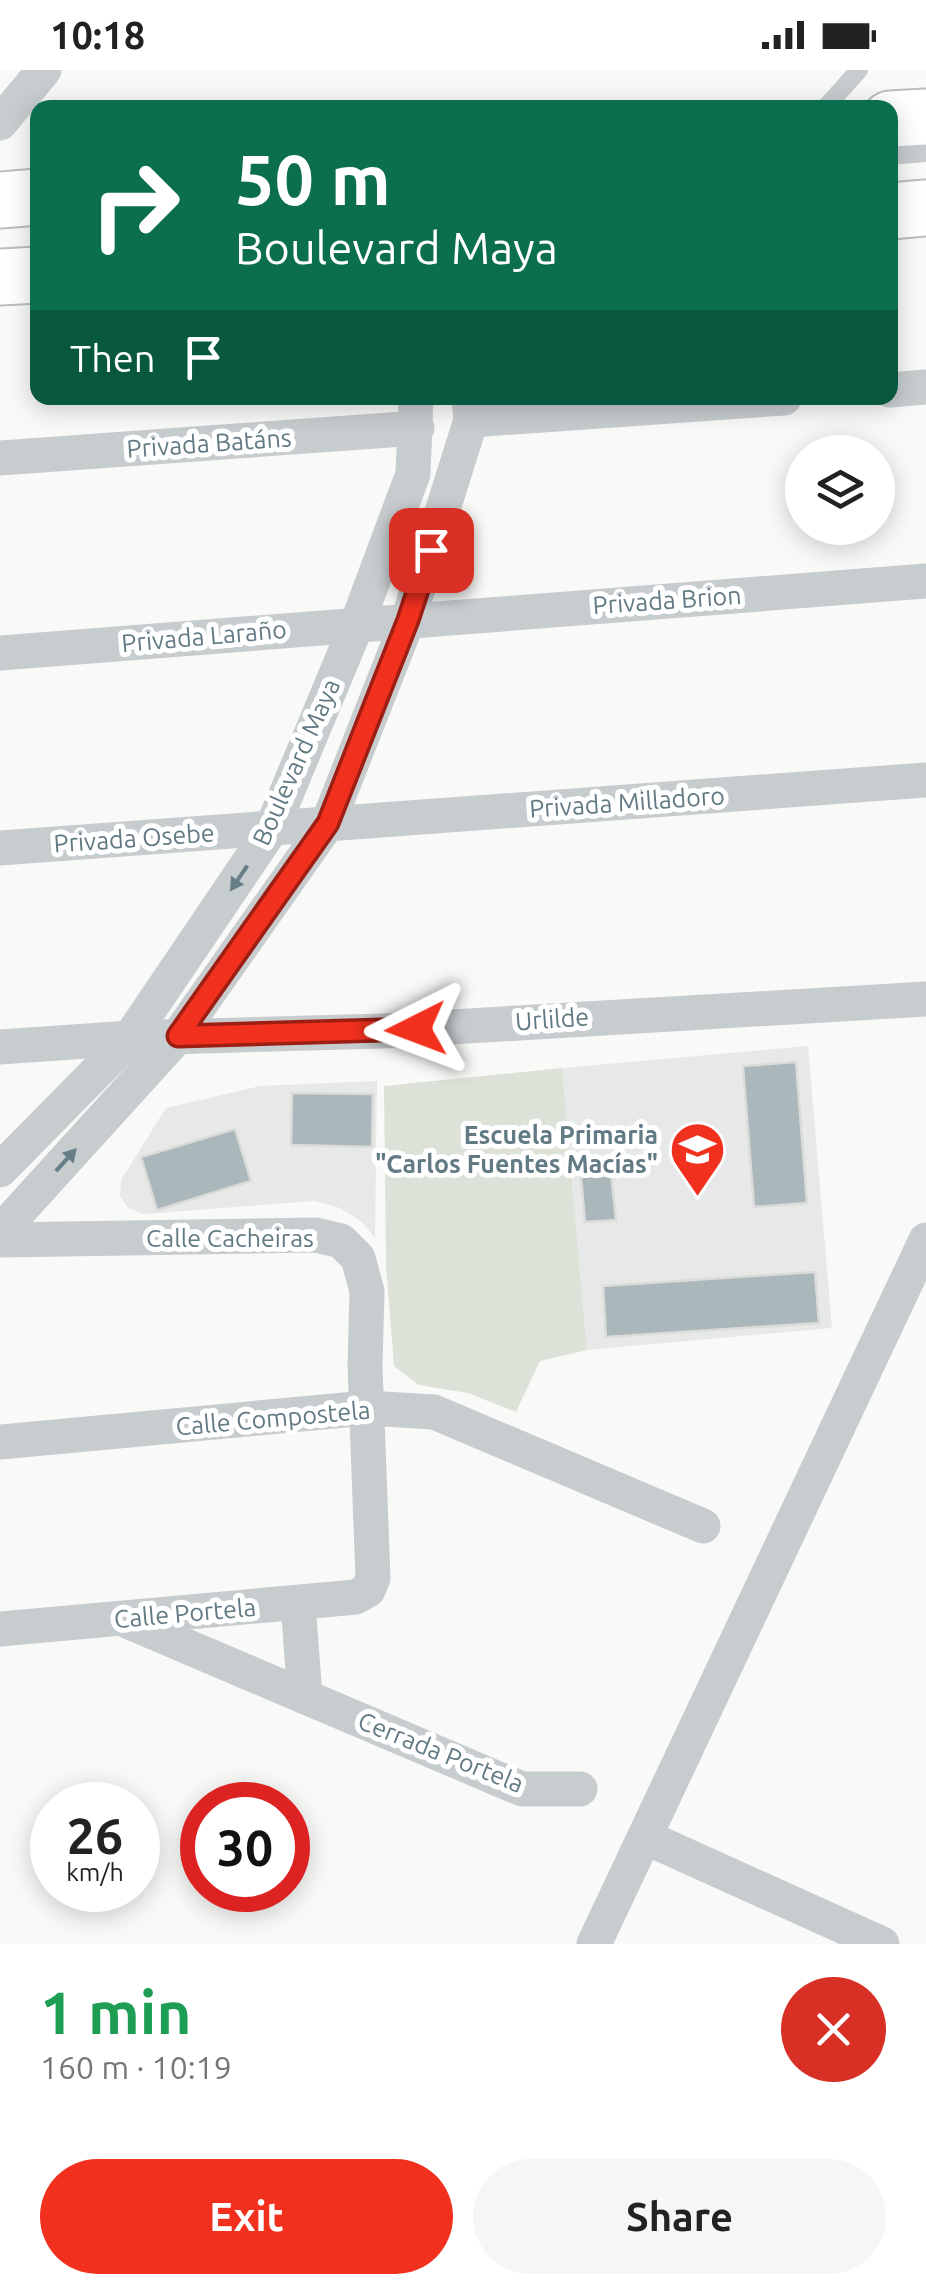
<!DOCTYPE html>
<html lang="en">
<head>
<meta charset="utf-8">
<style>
	body { margin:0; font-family:Ubuntu,sans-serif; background:#f6f6f6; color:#222; height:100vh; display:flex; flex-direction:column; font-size:38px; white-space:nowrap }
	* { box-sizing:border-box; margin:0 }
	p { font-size:32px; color:#767676 }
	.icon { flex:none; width:55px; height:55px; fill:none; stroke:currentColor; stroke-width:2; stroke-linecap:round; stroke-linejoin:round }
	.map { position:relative; height:1874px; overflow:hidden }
	.sheet { display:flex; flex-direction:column; background:#fff; flex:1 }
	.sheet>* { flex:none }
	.guide { position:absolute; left:30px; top:30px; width:868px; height:305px; border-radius:20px; box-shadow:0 5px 25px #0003; background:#0b6e4f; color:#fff; overflow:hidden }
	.tools { position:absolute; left:785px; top:365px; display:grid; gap:20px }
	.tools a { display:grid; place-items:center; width:110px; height:110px; border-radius:50%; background:#fff; box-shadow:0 5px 25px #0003; font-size:50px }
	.speed { position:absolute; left:30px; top:1712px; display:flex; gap:20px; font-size:50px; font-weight:700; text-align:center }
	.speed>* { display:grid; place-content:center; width:130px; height:130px; border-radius:50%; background:#fff; box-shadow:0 5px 25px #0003; line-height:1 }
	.speed small { font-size:25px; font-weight:400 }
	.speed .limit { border:15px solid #d22; background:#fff; color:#111 }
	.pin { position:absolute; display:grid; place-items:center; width:85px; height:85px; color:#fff; margin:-42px; border-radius:20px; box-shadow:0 5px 15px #0006 }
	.me { position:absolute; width:110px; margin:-55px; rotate:267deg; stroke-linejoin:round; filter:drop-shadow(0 0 8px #0008) }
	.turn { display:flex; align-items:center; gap:35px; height:210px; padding:0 40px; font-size:45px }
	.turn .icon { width:130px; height:130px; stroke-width:2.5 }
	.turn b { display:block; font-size:70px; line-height:85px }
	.then { display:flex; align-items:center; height:95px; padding:0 40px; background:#0003; gap:20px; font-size:38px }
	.round { display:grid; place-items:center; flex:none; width:105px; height:105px; border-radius:52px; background:#f6f6f6 }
	.overview { display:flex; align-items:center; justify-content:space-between; height:170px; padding:0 40px }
	h1 { font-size:60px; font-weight:600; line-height:75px; color:#1e9e55 }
	.action { display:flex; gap:20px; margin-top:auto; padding:20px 40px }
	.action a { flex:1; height:115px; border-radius:60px; background:#f2301e; color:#fff; font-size:40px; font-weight:600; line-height:115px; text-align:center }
	.action a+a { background:#f6f6f6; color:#222 }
	.status { display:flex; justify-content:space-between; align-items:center; height:70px; padding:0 50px; background:#fff; direction:ltr }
	.status svg { height:28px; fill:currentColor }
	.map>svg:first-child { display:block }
	.built { fill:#e7e9e8 }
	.green { fill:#dce2d7 }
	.building { fill:#aab7bb; stroke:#dbdbd9; stroke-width:2.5 }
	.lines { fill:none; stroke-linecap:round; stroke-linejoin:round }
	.primary-casing { stroke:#b7bec1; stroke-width:59 }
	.service { stroke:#c7cccf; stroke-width:18 }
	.minor { stroke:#c7cccf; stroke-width:35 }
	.primary { stroke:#fff; stroke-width:55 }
	.oneway { fill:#677e88 }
	.route-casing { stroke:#9d1f14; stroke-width:25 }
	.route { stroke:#f2301e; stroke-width:18 }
	.labels { text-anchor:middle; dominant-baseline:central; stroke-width:10; stroke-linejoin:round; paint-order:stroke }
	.street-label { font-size:25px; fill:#627a84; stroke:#fff }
	.poi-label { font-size:25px; font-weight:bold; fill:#627a84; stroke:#fff; text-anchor:end }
</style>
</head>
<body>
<div class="status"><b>10:18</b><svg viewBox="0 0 49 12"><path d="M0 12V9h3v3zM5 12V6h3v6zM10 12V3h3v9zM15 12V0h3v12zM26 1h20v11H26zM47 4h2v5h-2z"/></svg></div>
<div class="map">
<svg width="926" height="1874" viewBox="0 0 926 1874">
	<rect width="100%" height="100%" fill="#f9f9f7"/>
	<g class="built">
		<polygon points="808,976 832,1258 587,1280 562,998"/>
		<polygon points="377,1011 375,1168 361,1151 340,1138 315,1131 143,1144 128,1138 120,1126 121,1110 166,1038 260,1016"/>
	</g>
	<polygon class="green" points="562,998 587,1280 540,1291 516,1342 468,1323 419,1315 394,1296 386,1195 384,1016"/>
	<g class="building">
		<polygon points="796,992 807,1133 754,1137 743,996"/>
		<polygon points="292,1023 373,1024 372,1077 291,1075"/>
		<polygon points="235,1059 251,1111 157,1140 141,1087"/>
		<polygon points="611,1103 616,1150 585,1152 581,1106"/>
		<polygon points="815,1202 819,1253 606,1267 603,1216"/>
	</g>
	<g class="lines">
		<defs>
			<g id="primary">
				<polyline points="890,49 926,47"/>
				<polyline points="0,130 38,127"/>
				<polyline points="890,141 926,138"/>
				<polyline points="0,207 38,205"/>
			</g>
		</defs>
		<use href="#primary" class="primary-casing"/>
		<g class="service">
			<polyline points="825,38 859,0"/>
			<polyline points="890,86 926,83"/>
		</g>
		<g class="minor">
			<polyline points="0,53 44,0"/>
			<polyline points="890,320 926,317"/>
			<polyline points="471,350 784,328"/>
			<polyline points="0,388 417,358"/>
			<polyline points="0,583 926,511"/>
			<polyline points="0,778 926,710"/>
			<polyline points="0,977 130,968 383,961 926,929"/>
			<polyline points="0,1100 130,968 272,758 357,554 413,404 416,328"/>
			<polyline points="0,1162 178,966 328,753 408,550 471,350 469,328"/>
			<polyline points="0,1170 316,1165 341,1171 358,1188 367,1221 365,1296 373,1508 368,1520 356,1527 0,1559"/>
			<polyline points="0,1372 366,1338 434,1342 703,1456"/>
			<polyline points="298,1533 305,1627"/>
			<polyline points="127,1551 522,1719 580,1719"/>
			<polyline points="645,1767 882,1874"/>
			<polyline points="594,1874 926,1170"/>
		</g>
		<use href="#primary" class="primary"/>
	</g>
	<defs><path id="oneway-solid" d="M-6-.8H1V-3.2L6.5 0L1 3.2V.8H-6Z" transform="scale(2.5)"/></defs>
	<g class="oneway">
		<use href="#oneway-solid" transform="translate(239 808) rotate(124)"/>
		<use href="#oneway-solid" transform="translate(66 1090) rotate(-48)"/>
	</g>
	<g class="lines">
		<defs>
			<polyline id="route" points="416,959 178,966 328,753 408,550 431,480"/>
		</defs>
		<use href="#route" class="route-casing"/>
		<use href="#route" class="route"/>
	</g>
	<defs>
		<symbol id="school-pin" viewBox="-11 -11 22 30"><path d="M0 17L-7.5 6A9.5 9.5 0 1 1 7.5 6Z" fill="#f2301e" stroke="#fff"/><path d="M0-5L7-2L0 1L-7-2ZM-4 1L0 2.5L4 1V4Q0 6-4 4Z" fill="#fff"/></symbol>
	</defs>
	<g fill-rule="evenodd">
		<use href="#school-pin" x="666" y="1048" width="63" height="86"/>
	</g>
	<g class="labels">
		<g class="street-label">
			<text transform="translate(209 373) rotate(-4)">Privada Batáns</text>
			<text transform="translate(667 530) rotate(-4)">Privada Brion</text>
			<text transform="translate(204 566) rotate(-5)">Privada Laraño</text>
			<text transform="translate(296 692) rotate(-66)">Boulevard Maya</text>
			<text transform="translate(627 732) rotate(-4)">Privada Milladoro</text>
			<text transform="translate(134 768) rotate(-4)">Privada Osebe</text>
			<text transform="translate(552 949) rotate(-4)">Urlilde</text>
			<text x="230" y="1168">Calle Cacheiras</text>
			<text transform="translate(273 1348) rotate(-5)">Calle Compostela</text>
			<text transform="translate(185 1543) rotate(-5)">Calle Portela</text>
			<text transform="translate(441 1682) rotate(22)">Cerrada Portela</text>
		</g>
		<g class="poi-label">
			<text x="658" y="1065">Escuela Primaria<tspan x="658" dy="29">"Carlos Fuentes Macías"</tspan></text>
		</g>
	</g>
</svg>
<div class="tools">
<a><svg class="icon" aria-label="layers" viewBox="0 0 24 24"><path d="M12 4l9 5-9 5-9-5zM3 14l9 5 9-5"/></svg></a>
</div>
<div class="speed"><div>26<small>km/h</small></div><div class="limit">30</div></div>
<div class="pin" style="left:431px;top:480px;background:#d93025"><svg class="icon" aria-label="arrive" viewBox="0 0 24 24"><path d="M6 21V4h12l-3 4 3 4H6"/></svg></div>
<svg class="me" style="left:416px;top:959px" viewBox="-20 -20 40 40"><path d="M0-17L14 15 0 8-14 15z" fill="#f2301e" stroke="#fff" stroke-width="4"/></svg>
<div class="guide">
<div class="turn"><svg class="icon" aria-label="right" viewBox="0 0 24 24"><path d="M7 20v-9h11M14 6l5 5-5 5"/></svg><div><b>50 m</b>Boulevard Maya</div></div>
<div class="then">Then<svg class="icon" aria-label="arrive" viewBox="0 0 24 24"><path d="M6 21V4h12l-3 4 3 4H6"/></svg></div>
</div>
</div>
<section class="sheet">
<div class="overview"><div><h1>1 min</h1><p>160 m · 10:19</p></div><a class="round" style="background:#d93025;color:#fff"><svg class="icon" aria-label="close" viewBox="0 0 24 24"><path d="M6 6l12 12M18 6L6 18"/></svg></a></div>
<div class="action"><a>Exit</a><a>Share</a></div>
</section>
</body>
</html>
